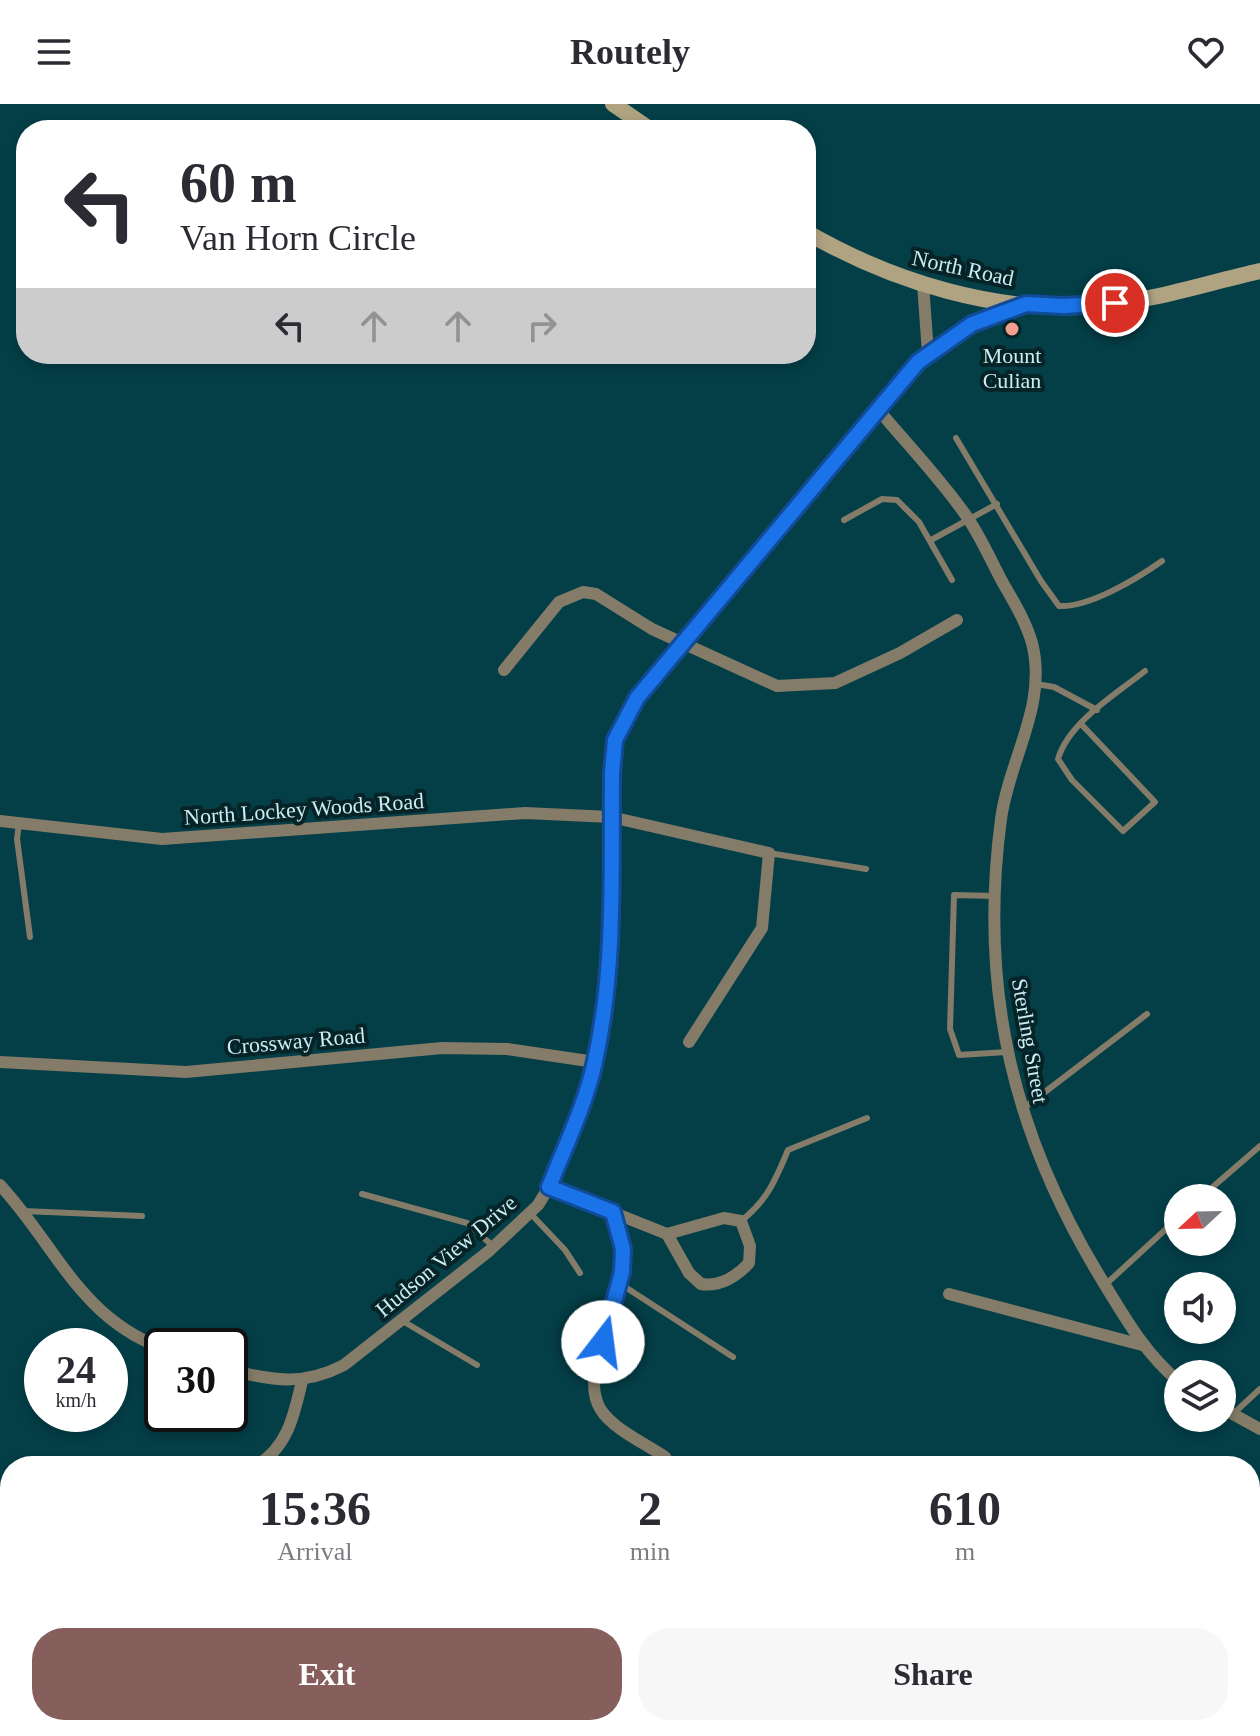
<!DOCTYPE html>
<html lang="en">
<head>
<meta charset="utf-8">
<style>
	body { margin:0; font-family:Georgia,serif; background:#f7f7f7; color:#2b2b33; height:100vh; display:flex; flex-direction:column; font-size:30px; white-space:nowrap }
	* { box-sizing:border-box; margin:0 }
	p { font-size:26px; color:#7c7c81 }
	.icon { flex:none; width:44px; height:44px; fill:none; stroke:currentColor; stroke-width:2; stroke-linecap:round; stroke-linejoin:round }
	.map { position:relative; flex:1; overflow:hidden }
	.panel { position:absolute; left:0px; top:1352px; width:1260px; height:280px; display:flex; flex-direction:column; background:#fff; border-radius:32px 32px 0 0; box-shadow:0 4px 12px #0003 }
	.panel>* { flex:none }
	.top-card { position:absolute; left:16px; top:16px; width:800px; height:244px; border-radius:32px; box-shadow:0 4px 12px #0003; background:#fff; color:#2b2b33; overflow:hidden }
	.needle { width:52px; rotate:248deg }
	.tools { position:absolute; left:1164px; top:1080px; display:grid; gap:16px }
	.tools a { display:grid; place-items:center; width:72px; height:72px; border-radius:50%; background:#fff; box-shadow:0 4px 12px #0003; font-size:40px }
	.speed { position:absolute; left:24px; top:1224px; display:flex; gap:16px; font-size:40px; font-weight:700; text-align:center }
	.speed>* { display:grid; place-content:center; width:104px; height:104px; border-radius:50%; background:#fff; box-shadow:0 4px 12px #0003; line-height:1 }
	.speed small { font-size:20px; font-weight:400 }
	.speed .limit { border:4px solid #111; border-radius:12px; background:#fff; color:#111 }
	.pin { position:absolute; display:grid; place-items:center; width:68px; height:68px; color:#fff; margin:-34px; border:4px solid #fff; border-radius:50%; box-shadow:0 2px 8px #0007 }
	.me { position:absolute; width:88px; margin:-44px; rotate:15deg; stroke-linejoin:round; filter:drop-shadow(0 0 6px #0008) }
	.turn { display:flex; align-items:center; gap:28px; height:168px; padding:0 32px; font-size:36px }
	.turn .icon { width:104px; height:104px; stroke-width:2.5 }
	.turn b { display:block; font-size:56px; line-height:68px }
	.lanes { display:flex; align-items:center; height:76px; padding:0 32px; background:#0003; justify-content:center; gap:40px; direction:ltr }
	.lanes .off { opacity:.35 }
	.eta { display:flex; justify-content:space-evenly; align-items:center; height:136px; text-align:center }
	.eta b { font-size:48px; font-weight:700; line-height:56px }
	.primary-button { display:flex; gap:16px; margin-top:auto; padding:16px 32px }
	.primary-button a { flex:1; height:92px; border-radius:32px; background:#865e5c; color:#fff; font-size:32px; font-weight:700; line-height:92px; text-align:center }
	.primary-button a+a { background:#f7f7f7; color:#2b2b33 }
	header { display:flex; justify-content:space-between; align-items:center; height:104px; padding:0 32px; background:#fff; font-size:36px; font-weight:700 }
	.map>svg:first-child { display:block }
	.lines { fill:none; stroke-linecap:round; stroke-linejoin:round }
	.service { stroke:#847c68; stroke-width:6 }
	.minor { stroke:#847c68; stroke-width:12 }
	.secondary { stroke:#afa382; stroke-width:16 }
	.route-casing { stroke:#114b97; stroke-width:20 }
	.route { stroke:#1a73e8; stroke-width:14 }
	.poi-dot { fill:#f59d8e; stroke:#062327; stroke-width:3 }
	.labels { text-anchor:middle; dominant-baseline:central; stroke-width:8; stroke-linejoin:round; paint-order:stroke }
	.street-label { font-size:22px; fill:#cbecf2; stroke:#062327 }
	.poi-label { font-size:22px; fill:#cbecf2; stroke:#062327 }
</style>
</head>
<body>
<header><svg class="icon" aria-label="menu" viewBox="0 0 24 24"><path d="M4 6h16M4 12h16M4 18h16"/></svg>Routely<svg class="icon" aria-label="heart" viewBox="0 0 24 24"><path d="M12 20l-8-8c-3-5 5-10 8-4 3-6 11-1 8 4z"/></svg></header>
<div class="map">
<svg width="1260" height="1632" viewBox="0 0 1260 1632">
	<rect width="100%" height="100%" fill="#043e47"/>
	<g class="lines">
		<g class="service">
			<path d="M956,334L1041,477L1059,502C1089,504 1138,474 1162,457"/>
			<polyline points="844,416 882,395 897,396 919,418 952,476"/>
			<polyline points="931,436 997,400"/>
			<polyline points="1036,580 1054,583 1097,606"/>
			<path d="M1082,621L1155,698L1123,727L1072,676L1058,655C1069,618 1116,590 1145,567"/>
			<polyline points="19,719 17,735 30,833"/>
			<polyline points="769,749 866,765"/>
			<polyline points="995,792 954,791 950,925 959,951 1007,948"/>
			<polyline points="1024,1004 1147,910"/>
			<polyline points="362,1090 467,1119 494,1143"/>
			<polyline points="1200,1094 1260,1042"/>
			<polyline points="23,1107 142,1112"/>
			<polyline points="530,1109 565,1146 580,1169"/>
			<path d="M741,1117C767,1097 776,1075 788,1046L867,1014"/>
			<polyline points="619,1179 733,1253"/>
			<polyline points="1105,1181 1178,1114"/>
			<polyline points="401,1216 477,1261"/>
			<polyline points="1233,1310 1260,1285"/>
		</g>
		<g class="minor">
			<polyline points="923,180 928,249"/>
			<path d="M877,304C906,339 939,373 965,410C980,431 991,457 1003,479C1014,498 1026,518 1032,539C1048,601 1009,655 1001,715C978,888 1014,1034 1105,1181C1127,1217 1146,1250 1178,1277"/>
			<polyline points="504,566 559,498 583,488 596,490 652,525 777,582 835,579 900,549 957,516"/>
			<polyline points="0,717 162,735 525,709 611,713 769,749 762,824 689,938"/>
			<polyline points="0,958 186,968 442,944 507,945 595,958"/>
			<path d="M0,1081C55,1140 79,1213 162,1244"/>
			<polyline points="549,1083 667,1130"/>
			<path d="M613,1108C619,1128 625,1147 622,1169C615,1205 579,1273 601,1306C613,1325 646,1340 665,1353L670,1362"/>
			<path d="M724,1114L741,1117L750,1142L749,1159C737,1172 720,1183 701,1180L689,1169L667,1130Z"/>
			<polyline points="949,1190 1142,1241"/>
			<path d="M230,1266C273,1277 304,1282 344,1261L489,1147L538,1101L549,1083L582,1002L595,958L607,891L612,669L615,636L637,594L903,273L959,227L1019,202"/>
			<polyline points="1222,1304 1260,1325"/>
			<path d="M256,1362C288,1343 294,1311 302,1277"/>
		</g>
		<g class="secondary">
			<polyline points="613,0 651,26"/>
			<path d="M806,128C893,178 997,210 1098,202C1152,197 1207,179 1260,167"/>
		</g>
	</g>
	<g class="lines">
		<defs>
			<path id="route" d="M603,1238L622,1168L623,1145L613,1108L549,1083C565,1042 586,1000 595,957C616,863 611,764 612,669L615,636L637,594L918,258L972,220L1026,200L1064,202L1115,199"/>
		</defs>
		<use href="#route" class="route-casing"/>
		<use href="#route" class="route"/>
	</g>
	<circle class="poi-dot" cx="1012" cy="225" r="8"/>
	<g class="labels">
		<g class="street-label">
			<text transform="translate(963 164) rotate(12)">North Road</text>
			<text transform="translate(304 705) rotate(-4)">North Lockey Woods Road</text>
			<text transform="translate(296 937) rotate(-5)">Crossway Road</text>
			<text transform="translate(1030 937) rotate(80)">Sterling Street</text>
			<text transform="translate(446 1152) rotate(-40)">Hudson View Drive</text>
		</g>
		<g class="poi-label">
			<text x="1012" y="251">Mount<tspan x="1012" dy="25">Culian</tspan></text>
		</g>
	</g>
</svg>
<div class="tools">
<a><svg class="needle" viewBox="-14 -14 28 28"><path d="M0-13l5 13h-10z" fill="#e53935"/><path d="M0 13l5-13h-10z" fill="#7c7c81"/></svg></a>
<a><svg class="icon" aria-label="sound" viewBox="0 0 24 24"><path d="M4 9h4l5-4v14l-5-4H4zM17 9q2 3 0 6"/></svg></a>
<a><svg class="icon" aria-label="layers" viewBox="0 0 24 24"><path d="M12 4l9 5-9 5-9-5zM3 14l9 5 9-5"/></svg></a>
</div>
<div class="speed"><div>24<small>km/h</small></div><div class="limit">30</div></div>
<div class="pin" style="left:1115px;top:199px;background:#d93025"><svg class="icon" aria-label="arrive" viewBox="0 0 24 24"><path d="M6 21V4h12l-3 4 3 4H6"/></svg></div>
<svg class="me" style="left:603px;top:1238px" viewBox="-20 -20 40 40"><circle r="19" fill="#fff"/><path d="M0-13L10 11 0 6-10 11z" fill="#1a73e8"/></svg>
<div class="top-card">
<div class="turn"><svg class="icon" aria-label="left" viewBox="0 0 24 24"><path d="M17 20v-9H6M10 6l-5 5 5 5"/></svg><div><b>60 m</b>Van Horn Circle</div></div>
<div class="lanes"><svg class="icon" aria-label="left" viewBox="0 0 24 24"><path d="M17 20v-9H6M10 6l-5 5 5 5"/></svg><svg class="icon off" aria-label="ahead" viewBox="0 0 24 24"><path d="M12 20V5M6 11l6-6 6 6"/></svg><svg class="icon off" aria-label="ahead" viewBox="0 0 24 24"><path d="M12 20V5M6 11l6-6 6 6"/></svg><svg class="icon off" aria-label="right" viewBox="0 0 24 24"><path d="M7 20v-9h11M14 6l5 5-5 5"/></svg></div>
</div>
<section class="panel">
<div class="eta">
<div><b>15:36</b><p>Arrival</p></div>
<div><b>2</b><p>min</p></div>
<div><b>610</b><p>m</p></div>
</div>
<div class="primary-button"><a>Exit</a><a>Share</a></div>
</section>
</div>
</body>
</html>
